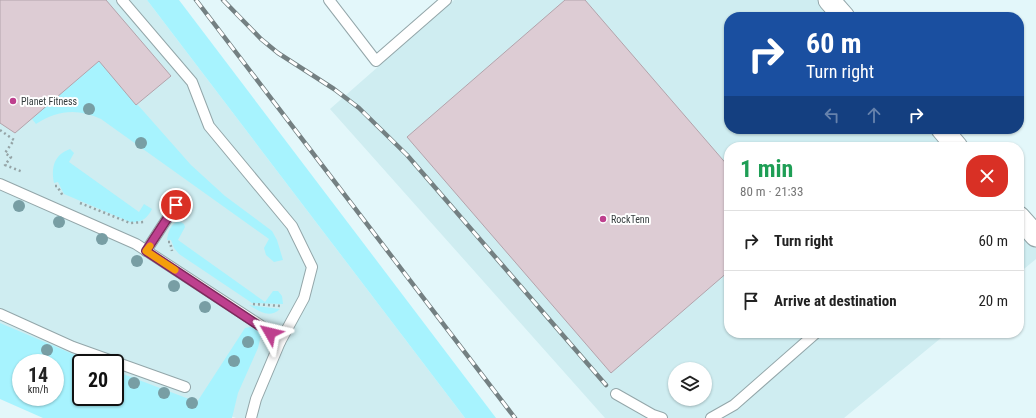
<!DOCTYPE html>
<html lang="en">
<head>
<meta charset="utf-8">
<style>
	body { margin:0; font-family:"Roboto Condensed",sans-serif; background:#f2f2f2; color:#222; height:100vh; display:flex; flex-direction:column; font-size:15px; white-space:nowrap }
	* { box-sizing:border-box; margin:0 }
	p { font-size:13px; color:#767676 }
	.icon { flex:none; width:22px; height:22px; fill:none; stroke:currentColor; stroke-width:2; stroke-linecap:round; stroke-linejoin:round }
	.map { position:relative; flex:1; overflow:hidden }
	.side { position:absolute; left:724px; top:142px; width:300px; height:196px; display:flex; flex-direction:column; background:#fff; border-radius:16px; box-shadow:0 1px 3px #0004 }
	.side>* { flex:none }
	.hud { position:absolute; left:724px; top:12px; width:300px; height:122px; border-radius:16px; box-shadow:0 1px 3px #0004; background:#1a4fa0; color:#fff; overflow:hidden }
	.fabs { position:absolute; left:668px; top:362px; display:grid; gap:8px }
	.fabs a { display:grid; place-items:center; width:44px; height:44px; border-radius:50%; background:#fff; box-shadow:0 1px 3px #0004; font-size:20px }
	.speed { position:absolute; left:12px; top:354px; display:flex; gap:8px; font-size:20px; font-weight:700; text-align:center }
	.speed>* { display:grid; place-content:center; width:52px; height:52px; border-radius:50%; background:#fff; box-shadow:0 1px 3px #0004; line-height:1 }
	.speed small { font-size:10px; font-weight:400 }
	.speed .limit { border:2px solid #111; border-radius:6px; background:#fff; color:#111 }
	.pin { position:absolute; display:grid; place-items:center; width:34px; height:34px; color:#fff; margin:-17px; border:2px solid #fff; border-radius:50%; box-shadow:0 1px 4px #0007 }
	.me { position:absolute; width:44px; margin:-22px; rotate:307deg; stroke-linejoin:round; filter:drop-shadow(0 0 3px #0008) }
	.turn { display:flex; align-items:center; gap:14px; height:84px; padding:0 16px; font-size:18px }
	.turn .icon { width:52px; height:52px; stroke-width:2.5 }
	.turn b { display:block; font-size:28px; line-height:34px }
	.lanes { display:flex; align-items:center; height:38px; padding:0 16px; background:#0003; justify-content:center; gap:20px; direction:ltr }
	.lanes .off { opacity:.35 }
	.round { display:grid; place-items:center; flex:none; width:42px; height:42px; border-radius:16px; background:#f2f2f2 }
	.head { display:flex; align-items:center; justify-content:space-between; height:68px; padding:0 16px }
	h1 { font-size:24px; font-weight:700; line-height:30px; color:#1e9e55 }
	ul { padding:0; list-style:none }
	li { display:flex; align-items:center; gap:12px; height:60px; padding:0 16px; border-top:1px solid #e0e0e0 }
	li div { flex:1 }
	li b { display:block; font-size:15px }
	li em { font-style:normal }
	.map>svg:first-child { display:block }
	.built { fill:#cfedf1; fill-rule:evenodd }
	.green { fill:#a7f3fe; fill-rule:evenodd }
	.building { fill:#ddccd4; stroke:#b3a3ab }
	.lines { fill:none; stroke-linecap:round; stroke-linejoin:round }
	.service-casing { stroke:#93a6a9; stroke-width:12 }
	.minor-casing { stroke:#93a6a9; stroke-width:23 }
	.path { stroke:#95a4a6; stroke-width:2.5; stroke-dasharray:2 3; stroke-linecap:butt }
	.service { stroke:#fff; stroke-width:10 }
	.minor { stroke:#fff; stroke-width:21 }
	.rail-casing { stroke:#748082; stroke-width:4.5 }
	.rail { stroke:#fff; stroke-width:3; stroke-dasharray:9; stroke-linecap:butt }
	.tree { fill:#789ea4 }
	.route-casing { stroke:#7c2a5c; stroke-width:10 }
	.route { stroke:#be408e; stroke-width:7 }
	.slow { stroke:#f59e0b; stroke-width:7 }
	.poi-dot { fill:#be408e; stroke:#fff; stroke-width:1.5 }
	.labels { text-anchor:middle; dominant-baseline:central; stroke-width:4; stroke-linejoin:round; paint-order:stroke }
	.poi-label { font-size:10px; fill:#353d3e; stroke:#fff; text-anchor:start }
</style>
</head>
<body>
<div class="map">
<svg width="1036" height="418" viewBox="0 0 1036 418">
	<rect width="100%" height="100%" fill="#e3f7fa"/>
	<g class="built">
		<polygon points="0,0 147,0 465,418 236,418 115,374 115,363 86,363 0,325"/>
		<path d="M454,0H829L844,17H729V129H942L957,147H729V333H947L844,418H605L330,109ZM675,369H705V399H675Z"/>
		<polygon points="1019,217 1036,236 1036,259 1019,273"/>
	</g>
	<g class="green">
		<polygon points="147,0 179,0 496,418 465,418"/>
		<path d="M99,61L191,165L225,196L272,231L277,240L283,260L274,262L266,255L264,248L269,239L101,119C78,108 57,110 36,124L32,119Z"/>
		<path d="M70,149L74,153L69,162L139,212L144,204L152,209C147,219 141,223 130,222L64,194L58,182L54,183C51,167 54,155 70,149Z"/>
		<path d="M179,221L184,224L185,227L178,240L265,302L273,291H278L282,296L283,304L252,303L179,254L174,248L171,240H167C168,232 171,223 179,221Z"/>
		<path d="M249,305L280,309C269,319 259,311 249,305Z"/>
		<path d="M0,323L94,363H81V397H115V371L197,402L245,328L250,327L258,330L261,335L258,348L238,393L232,418H43L0,399ZM21,363H55V397H21Z"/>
	</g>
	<g class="building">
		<polygon points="0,0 106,0 171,76 136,105 99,61 15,133 0,123"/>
		<polygon points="565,0 585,0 729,167 729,271 611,373 407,137"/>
	</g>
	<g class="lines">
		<defs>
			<g id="service">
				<polyline points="122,0 192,82 209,126 292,226 312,267 304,298 280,342 256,399 251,418"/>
				<polyline points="329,0 376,61 446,0"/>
				<polyline points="0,184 136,244 260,325 280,342"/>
				<polyline points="146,251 176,205"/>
				<polyline points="0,314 73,347 185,387"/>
				<polyline points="616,394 653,415 662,418"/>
				<polyline points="711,418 734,405 816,333"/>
			</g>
			<g id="minor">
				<polyline points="829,0 844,17"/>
				<polyline points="942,129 957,147"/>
				<polyline points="1019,217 1036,236"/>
			</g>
		</defs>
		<use href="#service" class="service-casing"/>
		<use href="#minor" class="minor-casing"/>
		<g class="path">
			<polyline points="0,130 14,140 5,153 11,157 5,165 23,172"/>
			<polyline points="55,186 57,186 63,196"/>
			<polyline points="80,203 130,223 144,222 144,224"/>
			<polyline points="168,242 170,242 172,251"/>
			<polyline points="253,304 281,306"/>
		</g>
		<use href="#service" class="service"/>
		<use href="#minor" class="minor"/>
		<defs>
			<g id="rail">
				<polyline points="196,0 515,418"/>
				<polyline points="223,0 261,39 278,53 334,89 359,108 407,155 606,385"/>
			</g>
		</defs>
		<use href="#rail" class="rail-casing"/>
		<use href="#rail" class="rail"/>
	</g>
	<g class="tree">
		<circle cx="89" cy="109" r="6"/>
		<circle cx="141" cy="143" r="6"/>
		<circle cx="19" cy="206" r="6"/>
		<circle cx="59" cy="222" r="6"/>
		<circle cx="102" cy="239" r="6"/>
		<circle cx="137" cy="261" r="6"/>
		<circle cx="174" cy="286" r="6"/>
		<circle cx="205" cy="307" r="6"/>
		<circle cx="248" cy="342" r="6"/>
		<circle cx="47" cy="350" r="6"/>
		<circle cx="234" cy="361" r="6"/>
		<circle cx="134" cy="383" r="6"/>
		<circle cx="164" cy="393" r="6"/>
		<circle cx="192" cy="403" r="6"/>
	</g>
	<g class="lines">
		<defs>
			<polyline id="route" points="176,205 146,251 270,333"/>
		</defs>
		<use href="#route" class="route-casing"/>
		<use href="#route" class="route"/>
		<polyline class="slow" points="150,246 146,251 175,270"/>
	</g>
	<g class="poi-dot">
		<circle cx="13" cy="101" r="4"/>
		<circle cx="603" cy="219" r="4"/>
	</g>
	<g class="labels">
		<g class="poi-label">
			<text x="21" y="101">Planet Fitness</text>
			<text x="611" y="219">RockTenn</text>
		</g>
	</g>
</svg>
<div class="fabs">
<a><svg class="icon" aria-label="layers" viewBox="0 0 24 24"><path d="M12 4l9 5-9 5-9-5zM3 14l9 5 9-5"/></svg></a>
</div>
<div class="speed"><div>14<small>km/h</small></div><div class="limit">20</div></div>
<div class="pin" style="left:176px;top:205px;background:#d93025"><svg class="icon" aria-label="arrive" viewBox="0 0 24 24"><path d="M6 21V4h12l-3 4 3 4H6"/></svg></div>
<svg class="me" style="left:270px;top:333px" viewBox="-20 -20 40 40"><path d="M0-17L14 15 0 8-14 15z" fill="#be408e" stroke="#fff" stroke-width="4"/></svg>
<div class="hud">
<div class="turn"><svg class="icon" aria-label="right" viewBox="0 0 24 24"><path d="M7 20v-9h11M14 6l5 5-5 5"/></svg><div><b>60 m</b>Turn right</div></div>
<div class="lanes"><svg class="icon off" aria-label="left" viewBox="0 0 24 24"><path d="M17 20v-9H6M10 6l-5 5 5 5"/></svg><svg class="icon off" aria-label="ahead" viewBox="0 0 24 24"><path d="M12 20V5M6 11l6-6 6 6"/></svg><svg class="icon" aria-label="right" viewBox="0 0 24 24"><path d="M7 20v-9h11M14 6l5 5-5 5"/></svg></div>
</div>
<section class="side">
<div class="head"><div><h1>1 min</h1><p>80 m · 21:33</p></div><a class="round" style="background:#d93025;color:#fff"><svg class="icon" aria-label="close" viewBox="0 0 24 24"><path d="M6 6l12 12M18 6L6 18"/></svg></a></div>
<ul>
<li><svg class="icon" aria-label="right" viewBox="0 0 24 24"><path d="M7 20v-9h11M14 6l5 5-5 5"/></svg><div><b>Turn right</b></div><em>60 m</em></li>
<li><svg class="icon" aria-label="arrive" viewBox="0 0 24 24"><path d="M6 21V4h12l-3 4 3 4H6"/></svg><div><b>Arrive at destination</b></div><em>20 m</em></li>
</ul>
</section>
</div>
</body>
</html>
